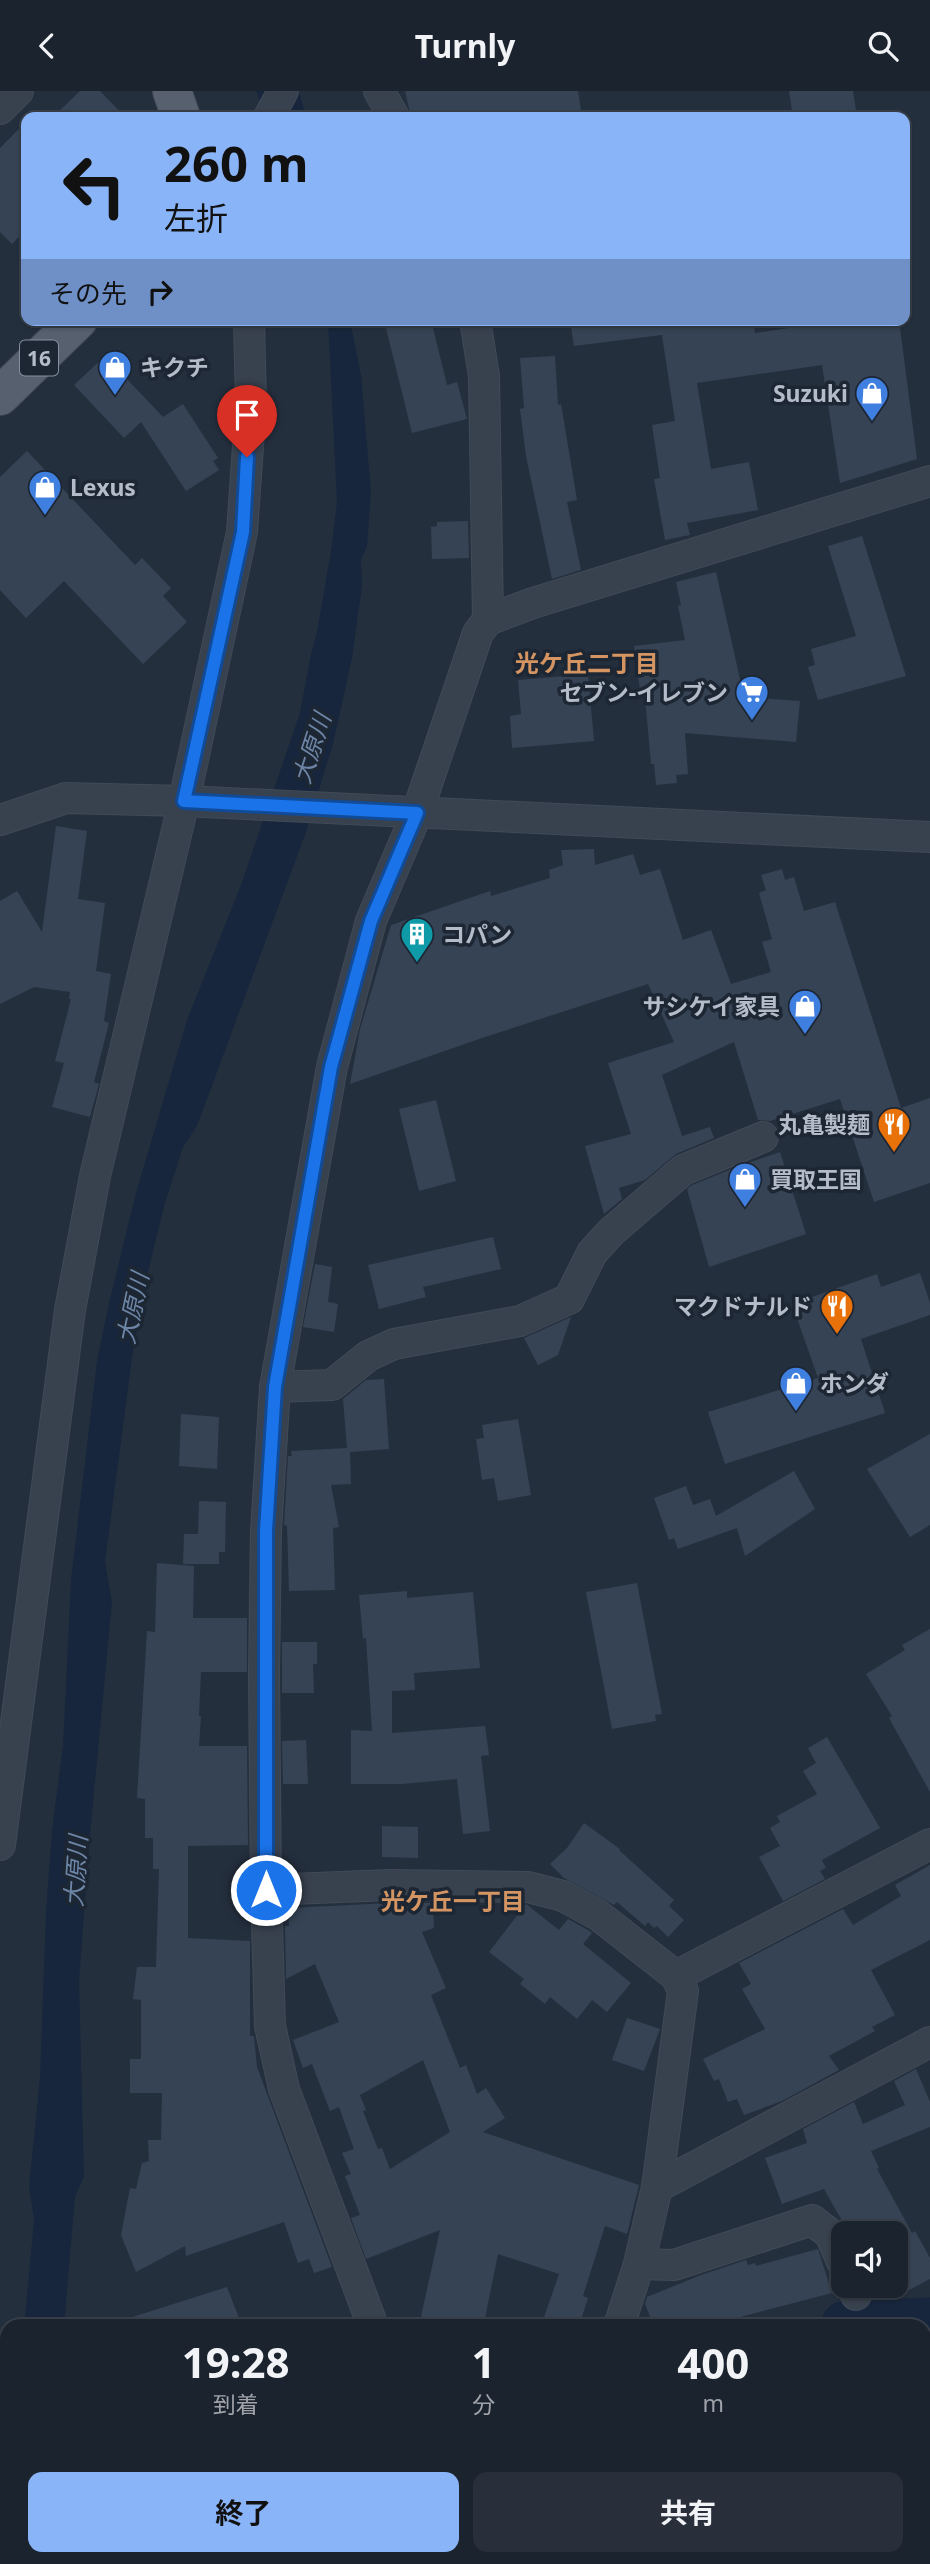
<!DOCTYPE html>
<html lang="ja">
<head>
<meta charset="utf-8">
<style>
	body { margin:0; font-family:"Noto Sans","Noto Sans JP",sans-serif; background:#282f3a; color:#f1f3f6; height:100vh; display:flex; flex-direction:column; font-size:26px; white-space:nowrap }
	* { box-sizing:border-box; margin:0 }
	p { font-size:23px; color:#a0a4aa }
	.icon { flex:none; width:38px; height:38px; fill:none; stroke:currentColor; stroke-width:2; stroke-linecap:round; stroke-linejoin:round }
	.map { position:relative; flex:1; overflow:hidden }
	.side { position:absolute; left:0px; top:2228px; width:931px; height:247px; display:flex; flex-direction:column; background:#1b232e; border-radius:21px 21px 0 0; box-shadow:0 2px 5px #0004,0 0 0 2px #39404a }
	.side>* { flex:none }
	.guide { position:absolute; left:21px; top:21px; width:889px; height:214px; border-radius:14px; box-shadow:0 2px 5px #0004,0 0 0 2px #39404a; background:#8ab4f8; color:#111; overflow:hidden }
	.buttons { position:absolute; left:831px; top:2130px; display:grid; gap:14px }
	.buttons a { display:grid; place-items:center; width:77px; height:77px; border-radius:14px; background:#1b232e; box-shadow:0 2px 5px #0004,0 0 0 2px #39404a; font-size:35px }
	.pin { position:absolute; display:grid; place-items:center; width:60px; height:60px; color:#fff; margin:-72px -30px; border-radius:50% 50% 50% 0; rotate:-45deg; box-shadow:0 0 7px #0007 }
	.pin .icon { rotate:45deg }
	.me { position:absolute; width:77px; margin:-38px; rotate:0deg; stroke-linejoin:round; filter:drop-shadow(0 0 5px #0008) }
	.turn { display:flex; align-items:center; gap:24px; height:147px; padding:0 28px; font-size:32px }
	.turn .icon { width:91px; height:91px; stroke-width:2.5 }
	.turn b { display:block; font-size:49px; line-height:60px }
	.then { display:flex; align-items:center; height:66px; padding:0 28px; background:#0003; gap:14px; font-size:26px }
	.eta { display:flex; justify-content:space-evenly; align-items:center; height:119px; text-align:center }
	.eta b { font-size:42px; font-weight:700; line-height:49px }
	.cta { display:flex; gap:14px; margin-top:auto; padding:14px 28px }
	.cta a { flex:1; height:80px; border-radius:14px; background:#8ab4f8; color:#111; font-size:28px; font-weight:700; line-height:80px; text-align:center }
	.cta a+a { background:#282f3a; color:#f1f3f6 }
	header { display:flex; justify-content:space-between; align-items:center; height:91px; padding:0 28px; background:#1b232e; font-size:32px; font-weight:700 }
	.map>svg:first-child { display:block }
	.water { fill:#17263c }
	.lines { fill:none; stroke-linecap:round; stroke-linejoin:round }
	.river { stroke:#17263c; stroke-width:51 }
	.building { fill:#364354; fill-rule:evenodd }
	.minor-casing { stroke:#414a57; stroke-width:32 }
	.major-casing { stroke:#414a57; stroke-width:40 }
	.highway-casing { stroke:#434c59; stroke-width:40 }
	.minor { stroke:#38414e; stroke-width:30 }
	.major { stroke:#56606e; stroke-width:38 }
	.highway { stroke:#746855; stroke-width:38 }
	.route-casing { stroke:#114b97; stroke-width:18 }
	.route { stroke:#1a73e8; stroke-width:12 }
	.labels { text-anchor:middle; dominant-baseline:central; stroke-width:7; stroke-linejoin:round; paint-order:stroke }
	.shield { fill:#1d2633; stroke:#878f9c; stroke-width:2 }
	.shield-label { font-size:21px; font-weight:bold; fill:#b4bcc9 }
	.poi-label { font-size:23px; font-weight:bold; fill:#b4bcc9; stroke:#1d2633; text-anchor:start }
	.neighbourhood-label { font-size:24px; font-weight:bold; fill:#d59563; stroke:#1d2633 }
	.water-label { font-size:24px; font-style:italic; fill:#6d86a8; stroke:#1d2633 }
</style>
</head>
<body>
<header><svg class="icon" aria-label="back" viewBox="0 0 24 24"><path d="M15 5l-7 7 7 7"/></svg>Turnly<svg class="icon" aria-label="search" viewBox="0 0 24 24"><circle cx="10" cy="10" r="6"/><path d="M15 15l6 6"/></svg></header>
<div class="map">
<svg width="930" height="2473" viewBox="0 0 930 2473">
	<rect width="100%" height="100%" fill="#242f3e"/>
	<g class="water">
		<polygon points="256,0 299,0 306,26 266,26"/>
		<polygon points="328,229 350,229 361,284 371,401 367,456 361,468 362,495 352,567 333,653 306,741 197,1035 183,1056 165,1112 146,1189 133,1260 105,1471 112,1511 89,1755 79,1890 84,2085 75,2106 64,2235 24,2235 34,2130 29,2095 40,1987 46,1820 52,1740 63,1654 71,1489 97,1270 109,1212 136,1102 187,929 241,794 300,622 311,563 317,541 331,460 337,411"/>
		<polygon points="7,2362 7,2468 23,2468 22,2473 0,2473 0,2400"/>
	</g>
	<g class="lines">
		<g class="river">
			<polyline points="846,2235 930,2232"/>
			<polyline points="406,2473 417,2468"/>
		</g>
	</g>
	<g class="building">
		<polygon points="80,0 100,0 125,26 53,26"/>
		<polygon points="405,0 578,0 582,26 411,26"/>
		<polygon points="789,0 853,0 857,26 793,26"/>
		<polygon points="26,31 26,138 12,153 0,141 0,57"/>
		<polygon points="384,229 431,229 447,294 457,291 467,328 412,342"/>
		<polygon points="570,229 753,229 755,242 842,229 899,229 917,368 840,392 822,274 697,292 711,378 749,371 758,419 687,432 690,444 665,449 654,388 660,387 652,334 675,330 662,244 574,255"/>
		<polygon points="105,265 163,326 183,313 218,367 213,370 219,379 186,400 141,331 124,347 74,294"/>
		<polygon points="555,265 558,314 561,313 577,409 567,411 581,479 552,488 526,365 520,318 524,317 520,267"/>
		<polygon points="27,360 135,474 142,467 171,497 163,505 187,531 143,573 64,490 26,527 0,499 0,386"/>
		<polygon points="468,430 469,467 432,468 431,436 437,435 437,431"/>
		<polygon points="862,445 906,585 818,609 808,576 815,574 811,558 856,545 828,455"/>
		<polygon points="716,481 744,606 800,610 796,651 685,642 688,683 676,684 677,692 656,694 654,673 651,673 645,606 641,606 634,555 685,549 678,515 681,514 676,491"/>
		<polygon points="588,583 594,650 512,657 510,625 521,623 518,589"/>
		<polygon points="56,735 87,740 78,808 105,812 96,880 111,883 104,930 109,932 94,991 99,993 90,1026 52,1016 64,972 55,970 71,908 69,908 70,901 34,896 0,913 0,810 17,800 42,841"/>
		<polygon points="594,758 595,774 633,763 640,784 660,778 683,849 711,839 731,893 771,881 762,851 772,848 759,802 766,799 761,784 782,778 785,789 794,786 804,820 835,811 901,1017 930,1007 930,1092 874,1111 840,1008 770,1030 758,1029 734,951 662,984 682,1045 710,1036 714,1047 676,1063 645,1089 619,1097 622,1108 604,1123 585,1055 631,1043 608,972 674,951 648,893 482,947 350,993 360,938 391,834 490,800 491,805 550,787 549,779 563,774 561,759"/>
		<polygon points="436,1009 456,1090 419,1100 399,1018"/>
		<polygon points="780,1061 806,1143 709,1176 687,1098 692,1094 739,1075"/>
		<polygon points="493,1146 501,1178 423,1196 426,1206 379,1218 368,1174"/>
		<polygon points="315,1173 332,1176 328,1211 338,1213 334,1241 303,1236"/>
		<polygon points="920,1182 930,1212 930,1224 861,1248 885,1322 725,1373 708,1321 818,1287 792,1213 877,1183 881,1196"/>
		<polygon points="571,1226 558,1264 538,1274 524,1247"/>
		<polygon points="384,1288 389,1358 350,1361 351,1393 331,1394 339,1436 333,1437 335,1499 289,1500 287,1435 284,1434 288,1365 292,1365 291,1360 347,1357 343,1308 366,1289"/>
		<polygon points="181,1323 219,1326 217,1378 179,1375"/>
		<polygon points="518,1328 531,1404 498,1410 494,1387 482,1389 476,1348 484,1347 482,1334"/>
		<polygon points="930,1343 930,1434 910,1446 867,1378"/>
		<polygon points="794,1380 815,1418 745,1465 737,1437 678,1458 674,1447 669,1449 654,1407 686,1395 693,1414 710,1408 716,1425"/>
		<polygon points="199,1410 226,1411 225,1461 219,1461 219,1473 183,1473 184,1443 198,1443"/>
		<polygon points="157,1472 194,1475 193,1527 247,1527 247,1581 201,1581 199,1625 201,1625 199,1655 247,1655 248,1754 188,1755 188,1847 250,1850 250,1945 254,1945 257,1976 332,2176 314,2182 309,2168 298,2172 284,2131 186,2165 185,2155 136,2181 121,2144 130,2097 136,2098 142,2072 149,2070 148,2049 161,2049 162,2002 130,2002 130,1968 141,1968 141,1909 133,1908 137,1876 156,1876 159,1778 153,1778 153,1747 145,1747 145,1708 137,1707 147,1540 155,1541"/>
		<polygon points="637,1492 662,1623 655,1624 656,1630 612,1638 586,1501"/>
		<polygon points="407,1500 407,1507 473,1501 480,1577 414,1582 415,1599 392,1600 392,1642 485,1635 489,1664 481,1665 490,1740 463,1743 457,1688 402,1693 351,1693 351,1639 372,1640 366,1547 363,1548 359,1504"/>
		<polygon points="930,1538 930,1701 889,1627 892,1625 866,1583 905,1559 902,1554"/>
		<polygon points="282,1551 317,1551 317,1573 313,1573 314,1602 282,1602"/>
		<polygon points="827,1646 880,1737 822,1769 826,1777 820,1780 825,1788 783,1810 759,1766 780,1755 770,1737 780,1731 777,1725 817,1703 803,1680 816,1672 808,1657"/>
		<polygon points="306,1649 308,1693 283,1693 282,1650"/>
		<polygon points="584,1732 620,1758 619,1759 674,1809 669,1815 684,1829 668,1846 657,1835 654,1837 648,1831 645,1835 617,1811 614,1814 564,1787 550,1773 567,1757"/>
		<polygon points="382,1735 418,1736 418,1767 382,1766"/>
		<polygon points="930,1774 930,1849 871,1879 895,1924 872,1936 875,1940 829,1965 839,1979 782,2010 744,2024 737,2008 728,2011 719,1988 714,1990 703,1968 765,1938 742,1898 751,1893 739,1872 843,1818 853,1834 901,1805 895,1794"/>
		<path d="M390,1812H433L434,1837L422,1841L446,1897L431,1904L460,1977L466,1974L477,2003L486,1997L505,2027L483,2041L639,2094L627,2143L605,2135L583,2205L588,2207L579,2235H541L559,2183L498,2163L485,2227L462,2235H419L440,2139L366,2168L351,2127L360,2124L345,2085L351,2083L342,2062L354,2058L339,2016L330,2020L312,1973L303,1977L293,1949L339,1931L315,1873L286,1888L285,1835H289L288,1817ZM423,1969L450,2041L390,2078L382,2057L378,2058L363,2020L366,2019L360,2004Z"/>
		<polygon points="526,1813 559,1839 568,1828 588,1839 592,1842 583,1853 631,1892 607,1921 592,1909 577,1928 550,1906 545,1913 520,1893 524,1888 489,1861"/>
		<polygon points="627,1927 660,1938 644,1980 612,1969"/>
		<polygon points="916,1978 930,2011 930,2036 871,2060 879,2077 877,2078 912,2142 915,2140 930,2167 930,2188 896,2206 896,2142 849,2142 824,2098 782,2113 765,2067 807,2052 803,2038 854,2011 863,2033 905,2014 894,1990"/>
		<polygon points="818,2158 832,2202 706,2235 654,2235 645,2213 647,2206 701,2184 746,2169 748,2174 755,2172 756,2175"/>
		<polygon points="227,2196 242,2235 121,2235 120,2230"/>
	</g>
	<g class="lines">
		<defs>
			<g id="minor">
				<polyline points="379,0 394,26"/>
				<polyline points="0,18 18,0"/>
				<polyline points="269,26 283,0"/>
				<polyline points="475,229 484,285 488,529"/>
				<polyline points="0,729 66,707 184,710 930,746"/>
				<polyline points="275,1296 332,1294 368,1265 394,1253 520,1230 569,1208 592,1162 611,1141 683,1079 763,1046"/>
				<polyline points="0,1754 70,1219 95,1085 184,710 242,441 251,312 249,229"/>
				<polyline points="266,1799 390,1794 528,1796 563,1805 598,1824 676,1885 683,1900 657,2096 639,2173 619,2235"/>
				<polyline points="676,1885 930,1753"/>
				<polyline points="657,2096 930,1951"/>
				<polyline points="639,2173 674,2174 812,2129 830,2143 844,2175"/>
				<polyline points="852,2194 856,2204"/>
				<polyline points="373,2235 284,1998 270,1935 266,1799 264,1582 266,1440 275,1296 332,976 371,830 417,722 478,542 488,529 533,512 930,390"/>
				<polyline points="924,2262 930,2262"/>
				<polyline points="464,2468 465,2473"/>
				<polyline points="487,2473 491,2468"/>
			</g>
			<g id="major">
				<polyline points="172,0 181,26"/>
				<polyline points="0,305 78,229"/>
			</g>
			<g id="highway">
				<polyline points="924,2422 930,2415"/>
				<polyline points="882,2473 887,2468"/>
			</g>
		</defs>
		<use href="#minor" class="minor-casing"/>
		<use href="#major" class="major-casing"/>
		<use href="#highway" class="highway-casing"/>
		<use href="#minor" class="minor"/>
		<use href="#major" class="major"/>
		<use href="#highway" class="highway"/>
	</g>
	<g class="lines">
		<defs>
			<polyline id="route" points="247,366 243,441 184,710 417,722 371,830 331,976 275,1296 266,1440 266,1799"/>
		</defs>
		<use href="#route" class="route-casing"/>
		<use href="#route" class="route"/>
	</g>
	<defs>
		<symbol id="shop-pin" viewBox="-11 -11 22 30"><path d="M0 17L-7.5 6A9.5 9.5 0 1 1 7.5 6Z" fill="#3f7fe0" stroke="#1d2633"/><path d="M-5-2.5h2.3a2.7 3.5 0 0 1 5.4 0H5L5.5 6h-11ZM-1.5-2.5h3a1.5 2.3 0 0 0-3 0Z" fill="#fff"/></symbol>
		<symbol id="supermarket-pin" viewBox="-11 -11 22 30"><path d="M0 17L-7.5 6A9.5 9.5 0 1 1 7.5 6Z" fill="#3f7fe0" stroke="#1d2633"/><path d="M-6-5.5h2.5l.6 2H6L4.5 2H-2.5L-4.4-4H-6ZM-1.5 3.2a1.3 1.3 0 1 0 .1 0ZM3 3.2a1.3 1.3 0 1 0 .1 0Z" fill="#fff"/></symbol>
		<symbol id="building-pin" viewBox="-11 -11 22 30"><path d="M0 17L-7.5 6A9.5 9.5 0 1 1 7.5 6Z" fill="#0f9aa8" stroke="#1d2633"/><path d="M-4-6H4V6H1V3H-1V6H-4ZM-2.5-4.3h1.7v1.8h-1.7ZM.8-4.3h1.7v1.8H.8ZM-2.5-1h1.7V.8h-1.7ZM.8-1h1.7V.8H.8Z" fill="#fff"/></symbol>
		<symbol id="restaurant-pin" viewBox="-11 -11 22 30"><path d="M0 17L-7.5 6A9.5 9.5 0 1 1 7.5 6Z" fill="#e8710a" stroke="#1d2633"/><path d="M-5-6h1v4h1v-4h1v4h1v-4h1v5L-1.5 .5V6h-2V.5L-5-1ZM5-6V6H3V1.5H1.5Q1.5-4 5-6Z" fill="#fff"/></symbol>
	</defs>
	<g fill-rule="evenodd">
		<use href="#shop-pin" x="96" y="257" width="38" height="52"/>
		<use href="#shop-pin" x="853" y="283" width="38" height="52"/>
		<use href="#shop-pin" x="26" y="377" width="38" height="52"/>
		<use href="#supermarket-pin" x="733" y="582" width="38" height="52"/>
		<use href="#building-pin" x="398" y="824" width="38" height="52"/>
		<use href="#shop-pin" x="786" y="896" width="38" height="52"/>
		<use href="#restaurant-pin" x="875" y="1014" width="38" height="52"/>
		<use href="#shop-pin" x="726" y="1069" width="38" height="52"/>
		<use href="#restaurant-pin" x="818" y="1196" width="38" height="52"/>
		<use href="#shop-pin" x="777" y="1273" width="38" height="52"/>
	</g>
	<g class="labels">
		<rect class="shield" x="20" y="249.5" width="38" height="35" rx="5"/>
		<g class="shield-label">
			<text x="39" y="267">16</text>
		</g>
		<g class="poi-label">
			<text x="140" y="276">キクチ</text>
			<text x="848" y="302" text-anchor="end">Suzuki</text>
			<text x="70" y="396">Lexus</text>
			<text x="728" y="601" text-anchor="end">セブン-イレブン</text>
			<text x="442" y="843">コパン</text>
			<text x="780" y="915" text-anchor="end">サシケイ家具</text>
			<text x="870" y="1033" text-anchor="end">丸亀製麺</text>
			<text x="770" y="1088">買取王国</text>
			<text x="812" y="1215" text-anchor="end">マクドナルド</text>
			<text x="820" y="1292">ホンダ</text>
		</g>
		<g class="neighbourhood-label">
			<text x="587" y="571">光ケ丘二丁目</text>
			<text x="453" y="1809">光ケ丘一丁目</text>
		</g>
		<g class="water-label">
			<text transform="translate(311 657) rotate(-72)">大原川</text>
			<text transform="translate(132 1217) rotate(-78)">大原川</text>
			<text transform="translate(75 1780) rotate(-86)">大原川</text>
		</g>
	</g>
</svg>
<div class="buttons">
<a><svg class="icon" aria-label="sound" viewBox="0 0 24 24"><path d="M4 9h4l5-4v14l-5-4H4zM17 9q2 3 0 6"/></svg></a>
</div>
<div class="pin" style="left:247px;top:366px;background:#d93025"><svg class="icon" aria-label="arrive" viewBox="0 0 24 24"><path d="M6 21V4h12l-3 4 3 4H6"/></svg></div>
<svg class="me" style="left:266px;top:1799px" viewBox="-20 -20 40 40"><circle r="17" fill="#1a73e8" stroke="#fff" stroke-width="3"/><path d="M0-11L8 9 0 5-8 9z" fill="#fff"/></svg>
<div class="guide">
<div class="turn"><svg class="icon" aria-label="left" viewBox="0 0 24 24"><path d="M17 20v-9H6M10 6l-5 5 5 5"/></svg><div><b>260 m</b>左折</div></div>
<div class="then">その先<svg class="icon" aria-label="right" viewBox="0 0 24 24"><path d="M7 20v-9h11M14 6l5 5-5 5"/></svg></div>
</div>
<section class="side">
<div class="eta">
<div><b>19:28</b><p>到着</p></div>
<div><b>1</b><p>分</p></div>
<div><b>400</b><p>m</p></div>
</div>
<div class="cta"><a>終了</a><a>共有</a></div>
</section>
</div>
</body>
</html>
